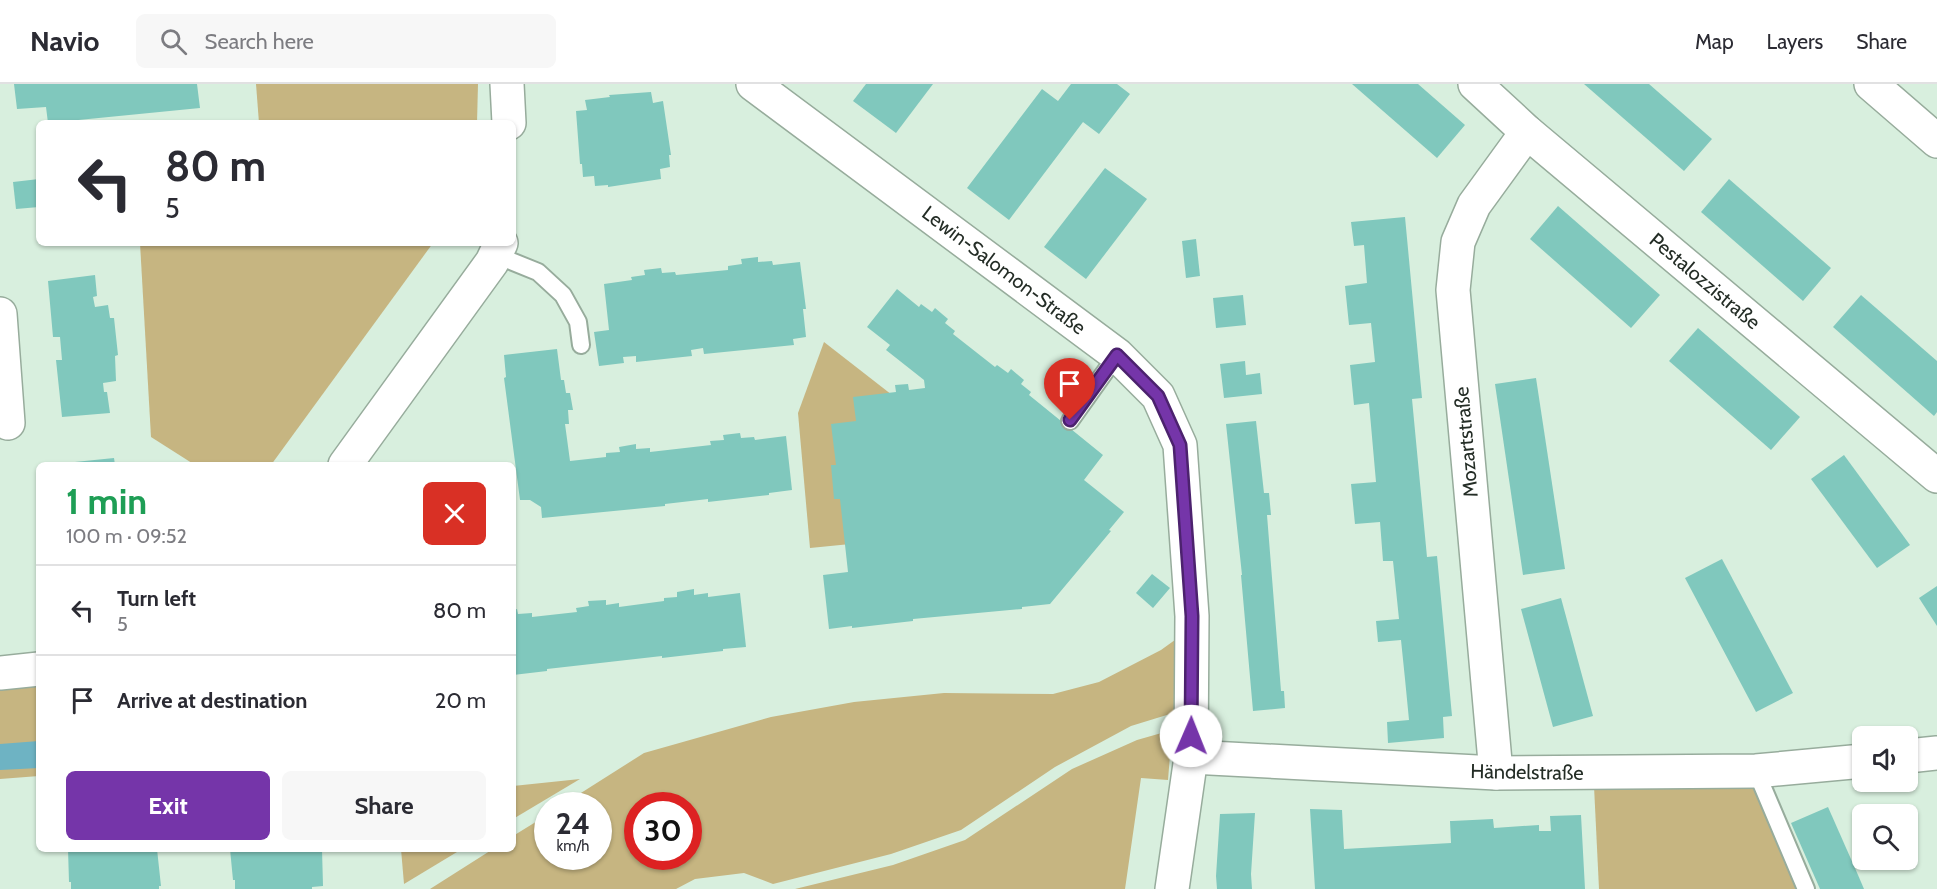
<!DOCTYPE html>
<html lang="en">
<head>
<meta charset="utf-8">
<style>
	body { margin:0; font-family:Cabin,sans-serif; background:#f7f7f7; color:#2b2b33; height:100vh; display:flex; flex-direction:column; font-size:22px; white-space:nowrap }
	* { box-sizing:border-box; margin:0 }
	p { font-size:20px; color:#7c7c81 }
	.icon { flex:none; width:33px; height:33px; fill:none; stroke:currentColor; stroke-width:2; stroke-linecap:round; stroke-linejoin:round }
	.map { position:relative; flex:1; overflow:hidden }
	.side { position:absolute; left:36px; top:378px; width:480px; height:390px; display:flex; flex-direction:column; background:#fff; border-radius:9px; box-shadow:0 2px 4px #0004 }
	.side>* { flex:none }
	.hud { position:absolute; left:36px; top:36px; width:480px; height:126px; border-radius:9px; box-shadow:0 2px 4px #0004; background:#fff; color:#2b2b33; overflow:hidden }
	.fabs { position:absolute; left:1852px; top:642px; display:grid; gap:12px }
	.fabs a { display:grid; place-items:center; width:66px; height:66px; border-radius:9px; background:#fff; box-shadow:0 2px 4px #0004; font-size:30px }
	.speed { position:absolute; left:534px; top:708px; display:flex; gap:12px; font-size:30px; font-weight:700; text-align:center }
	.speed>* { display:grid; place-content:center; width:78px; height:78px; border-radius:50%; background:#fff; box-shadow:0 2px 4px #0004; line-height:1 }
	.speed small { font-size:15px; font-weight:400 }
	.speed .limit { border:9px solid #d22; background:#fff; color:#111 }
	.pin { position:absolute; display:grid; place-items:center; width:51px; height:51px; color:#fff; margin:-62px -26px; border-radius:50% 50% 50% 0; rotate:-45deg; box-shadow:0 0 6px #0007 }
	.pin .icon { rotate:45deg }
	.me { position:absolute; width:66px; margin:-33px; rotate:1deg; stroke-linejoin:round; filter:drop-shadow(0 0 4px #0008) }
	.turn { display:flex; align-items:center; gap:21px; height:126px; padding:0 30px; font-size:27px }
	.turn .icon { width:78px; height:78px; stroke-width:2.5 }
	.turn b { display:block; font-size:42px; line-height:51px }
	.round { display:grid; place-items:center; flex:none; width:63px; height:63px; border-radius:9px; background:#f7f7f7 }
	.headline { display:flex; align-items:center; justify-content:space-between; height:102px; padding:0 30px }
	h1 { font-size:36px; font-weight:800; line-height:45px; color:#1e9e55 }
	.cta { display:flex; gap:12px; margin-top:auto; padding:12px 30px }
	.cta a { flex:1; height:69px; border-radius:9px; background:#7535a9; color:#fff; font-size:24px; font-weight:800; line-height:69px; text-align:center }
	.cta a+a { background:#f7f7f7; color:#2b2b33 }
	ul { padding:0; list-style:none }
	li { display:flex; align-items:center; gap:18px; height:90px; padding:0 30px; border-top:2px solid #e1e1e2 }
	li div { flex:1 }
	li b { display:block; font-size:22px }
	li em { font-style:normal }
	header { display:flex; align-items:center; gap:36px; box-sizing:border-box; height:84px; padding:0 30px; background:#fff; border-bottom:2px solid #e1e1e2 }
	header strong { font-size:28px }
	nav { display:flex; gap:33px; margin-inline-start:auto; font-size:21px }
	.search { width:420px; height:54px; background:#f7f7f7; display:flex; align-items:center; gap:15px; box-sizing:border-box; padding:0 21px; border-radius:9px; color:#7c7c81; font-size:22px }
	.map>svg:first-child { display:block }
	.green { fill:#c6b581; fill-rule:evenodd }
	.water { fill:#6eb3c3 }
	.building { fill:#80c8bd }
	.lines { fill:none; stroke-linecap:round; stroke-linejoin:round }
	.service-casing { stroke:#97ac9c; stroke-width:20 }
	.minor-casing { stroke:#97ac9c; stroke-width:36 }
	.secondary-casing { stroke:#97ac9c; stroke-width:36 }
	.service { stroke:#fff; stroke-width:16 }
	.minor { stroke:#fff; stroke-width:33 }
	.secondary { stroke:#fff; stroke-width:33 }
	.route-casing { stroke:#4c226e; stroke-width:15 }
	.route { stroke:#7535a9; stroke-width:10 }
	.labels { text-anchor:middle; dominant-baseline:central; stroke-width:6; stroke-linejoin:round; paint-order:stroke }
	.street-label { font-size:20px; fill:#242d26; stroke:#fff }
</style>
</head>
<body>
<header>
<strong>Navio</strong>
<div class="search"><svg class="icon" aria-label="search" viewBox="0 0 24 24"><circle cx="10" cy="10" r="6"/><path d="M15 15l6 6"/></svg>Search here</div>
<nav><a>Map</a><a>Layers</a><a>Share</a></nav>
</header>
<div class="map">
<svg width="1937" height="805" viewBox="0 0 1937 805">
	<rect width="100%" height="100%" fill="#d8efde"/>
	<g class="green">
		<polygon points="256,0 478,0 477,39 259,39"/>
		<polygon points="140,159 433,159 271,381 195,381 151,353"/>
		<polygon points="824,258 1027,416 1002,445 810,464 798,329"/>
		<path d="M1186,548L1183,626L1131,642L1055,683L961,746L891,770L773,800L744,789L695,795L676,805H430L493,765H513V752L547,731L548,772H598V722L562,721L644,669L771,633L854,618L944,609L1053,610L1099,598L1161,566ZM638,722H688V772H638Z"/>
		<polygon points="39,573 39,692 0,695 0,577"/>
		<polygon points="1172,646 1168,696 1141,694 1125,805 795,805 893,781 965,756 1072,685 1137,656"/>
		<polygon points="580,695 513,735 513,702"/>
		<polygon points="1752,695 1798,805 1599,805 1594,702"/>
		<polygon points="401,765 462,765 404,800"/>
	</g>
	<polygon class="water" points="39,657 39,684 0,686 0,660"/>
	<g class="building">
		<polygon points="14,0 197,0 200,24 48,39 46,23 17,25"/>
		<polygon points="866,0 933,0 896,49 853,17"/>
		<polygon points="1071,0 1117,0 1130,10 1099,50 1083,38 1009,136 967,104 1042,5 1058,17"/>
		<polygon points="1352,0 1418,0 1465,41 1437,74"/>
		<polygon points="1584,0 1649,0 1712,55 1684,87"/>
		<polygon points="651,8 653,19 663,17 671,71 669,71 670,83 660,85 661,95 608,103 608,101 595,102 594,92 583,93 582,80 580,80 576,27 587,26 585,16 610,13 609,11"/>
		<polygon points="1105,84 1147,115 1086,195 1044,163"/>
		<polygon points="39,95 39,123 16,125 13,98"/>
		<polygon points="1729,95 1831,184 1803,217 1701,128"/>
		<polygon points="1558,122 1660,211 1631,244 1530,155"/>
		<polygon points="1405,133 1422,314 1412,315 1427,473 1437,472 1452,632 1443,633 1444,654 1388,659 1387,638 1409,636 1405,595 1401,556 1378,558 1376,537 1399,535 1393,477 1383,477 1380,438 1355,440 1351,400 1376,398 1369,319 1354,321 1350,281 1375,278 1371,239 1349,241 1345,202 1367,199 1364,161 1354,162 1351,138"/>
		<polygon points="1196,155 1200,192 1186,194 1182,157"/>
		<polygon points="758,173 758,178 772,177 773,181 800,178 806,225 803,225 806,253 793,255 794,261 704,270 703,264 691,266 692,272 636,278 636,272 623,273 624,279 599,282 594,248 609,246 604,200 632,196 631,193 645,191 644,186 661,184 662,189 675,188 676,191 728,186 728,182 742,180 741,175"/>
		<polygon points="95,191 97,212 93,213 95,223 108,221 110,234 114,234 118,271 115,272 116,297 103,299 104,308 107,308 110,329 62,333 56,276 62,276 60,253 53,253 48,197"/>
		<polygon points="897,205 919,223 921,220 932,228 935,224 948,235 945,239 955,247 953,250 995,283 997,281 1008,289 1011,285 1024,296 1021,300 1031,308 1029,311 1103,371 1084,396 1124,428 1109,446 1111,447 1050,520 1022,523 1022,525 913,535 913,537 852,544 852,542 829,545 823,491 848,488 840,415 834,415 831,381 836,381 831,340 856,337 853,313 896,308 895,301 908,300 909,306 925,304 924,296 886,266 890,261 867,243"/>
		<polygon points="1243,211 1246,241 1216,244 1213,214"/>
		<polygon points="1861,211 1937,277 1937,328 1934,332 1833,243"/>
		<polygon points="1698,244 1800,333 1771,366 1669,277"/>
		<polygon points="557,265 561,296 564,296 566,309 570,309 573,326 568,326 569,340 565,340 570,377 606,373 606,369 620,368 619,363 636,360 636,365 650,364 650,368 711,361 710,357 724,356 723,351 740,349 741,354 754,353 755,356 786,352 792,406 769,409 769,411 708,418 708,415 665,420 665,422 542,434 541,423 530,416 520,416 504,294 506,293 504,271"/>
		<polygon points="1245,277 1246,291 1260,289 1262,310 1224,314 1220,280"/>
		<polygon points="1536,294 1565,485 1523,491 1495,300"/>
		<polygon points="1256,337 1264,409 1269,409 1271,431 1267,431 1281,607 1284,607 1285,624 1253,627 1241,491 1242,491 1226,340"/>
		<polygon points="1844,371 1910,461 1877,484 1811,395"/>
		<polygon points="114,374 115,381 65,381 65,379"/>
		<polygon points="1722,475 1793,609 1756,628 1685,494"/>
		<polygon points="1152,490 1170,504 1153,524 1136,509"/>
		<polygon points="1937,502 1937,542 1919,514"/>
		<polygon points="694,505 694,511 708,509 708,513 740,509 746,563 723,565 723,567 662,574 662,572 547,585 547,587 513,591 513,526 517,525 518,530 532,529 532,533 577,528 576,524 589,522 588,517 606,516 606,521 619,519 619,523 664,517 664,514 677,513 677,508"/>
		<polygon points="1561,514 1593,632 1553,643 1521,525"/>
		<polygon points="1828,723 1858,791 1864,805 1820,805 1791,739"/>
		<polygon points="1310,725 1342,726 1344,765 1451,759 1450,737 1452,737 1493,735 1494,744 1539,741 1539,747 1551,747 1550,732 1581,731 1585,805 1315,805"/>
		<polygon points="1255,729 1251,790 1252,805 1217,805 1216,792 1220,730"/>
		<polygon points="68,765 157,765 161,802 159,802 159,805 71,805 71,798 69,798"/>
		<polygon points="230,765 322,765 323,802 312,803 312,805 235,805 235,796 233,796"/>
	</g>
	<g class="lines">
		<defs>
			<g id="service">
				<polyline points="496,171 538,188 563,211 578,238 581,261"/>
				<polyline points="1070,337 1117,271"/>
				<polyline points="1756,687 1806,805"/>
			</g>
			<g id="minor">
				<polyline points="507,0 509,39"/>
				<polyline points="753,0 1117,271 1158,312 1180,361 1192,532 1191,673 1172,805"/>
				<polyline points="1475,0 1527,48 1937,392"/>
				<polyline points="0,230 8,339"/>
				<polyline points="345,381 492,178 501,159"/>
				<polyline points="0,589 39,585"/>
				<polyline points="1908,672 1937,669"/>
				<polyline points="1191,673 1496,689 1756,687 1863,677"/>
				<polyline points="1496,689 1453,206 1458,158 1474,121 1527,48"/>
			</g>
			<polyline id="secondary" points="1871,0 1937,57"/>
		</defs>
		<use href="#service" class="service-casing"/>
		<use href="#minor" class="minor-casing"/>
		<use href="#secondary" class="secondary-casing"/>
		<use href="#service" class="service"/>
		<use href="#minor" class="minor"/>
		<use href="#secondary" class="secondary"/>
	</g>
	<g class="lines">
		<defs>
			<polyline id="route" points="1070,336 1117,271 1158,312 1180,361 1192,532 1191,652"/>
		</defs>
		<use href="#route" class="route-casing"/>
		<use href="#route" class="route"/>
	</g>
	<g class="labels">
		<g class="street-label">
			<text transform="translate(1004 186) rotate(37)">Lewin-Salomon-Straße</text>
			<text transform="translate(1705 197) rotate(40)">Pestalozzistraße</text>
			<text transform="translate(1466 358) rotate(-95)">Mozartstraße</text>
			<text transform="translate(1527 688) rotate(1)">Händelstraße</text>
		</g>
	</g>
</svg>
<div class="fabs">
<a><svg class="icon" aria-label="sound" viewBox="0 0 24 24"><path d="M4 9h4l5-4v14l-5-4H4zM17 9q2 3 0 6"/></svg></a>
<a><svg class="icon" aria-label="search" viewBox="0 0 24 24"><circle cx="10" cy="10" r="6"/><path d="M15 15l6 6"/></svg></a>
</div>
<div class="speed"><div>24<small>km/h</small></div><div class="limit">30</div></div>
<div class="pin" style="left:1070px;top:336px;background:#d93025"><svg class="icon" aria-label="arrive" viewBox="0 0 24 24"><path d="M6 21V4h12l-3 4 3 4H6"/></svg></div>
<svg class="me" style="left:1191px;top:652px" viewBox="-20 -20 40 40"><circle r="19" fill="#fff"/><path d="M0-13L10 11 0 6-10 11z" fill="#7535a9"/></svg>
<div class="hud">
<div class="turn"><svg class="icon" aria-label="left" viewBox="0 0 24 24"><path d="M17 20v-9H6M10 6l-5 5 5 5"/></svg><div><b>80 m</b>5</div></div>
</div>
<section class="side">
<div class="headline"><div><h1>1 min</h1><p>100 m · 09:52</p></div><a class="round" style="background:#d93025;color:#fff"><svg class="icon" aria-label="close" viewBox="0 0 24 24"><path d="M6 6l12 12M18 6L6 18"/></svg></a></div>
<ul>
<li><svg class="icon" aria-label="left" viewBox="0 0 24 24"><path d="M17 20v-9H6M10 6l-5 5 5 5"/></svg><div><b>Turn left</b><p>5</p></div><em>80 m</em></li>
<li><svg class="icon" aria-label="arrive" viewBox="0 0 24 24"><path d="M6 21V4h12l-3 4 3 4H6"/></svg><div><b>Arrive at destination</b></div><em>20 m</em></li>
</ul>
<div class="cta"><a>Exit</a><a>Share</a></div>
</section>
</div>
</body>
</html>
